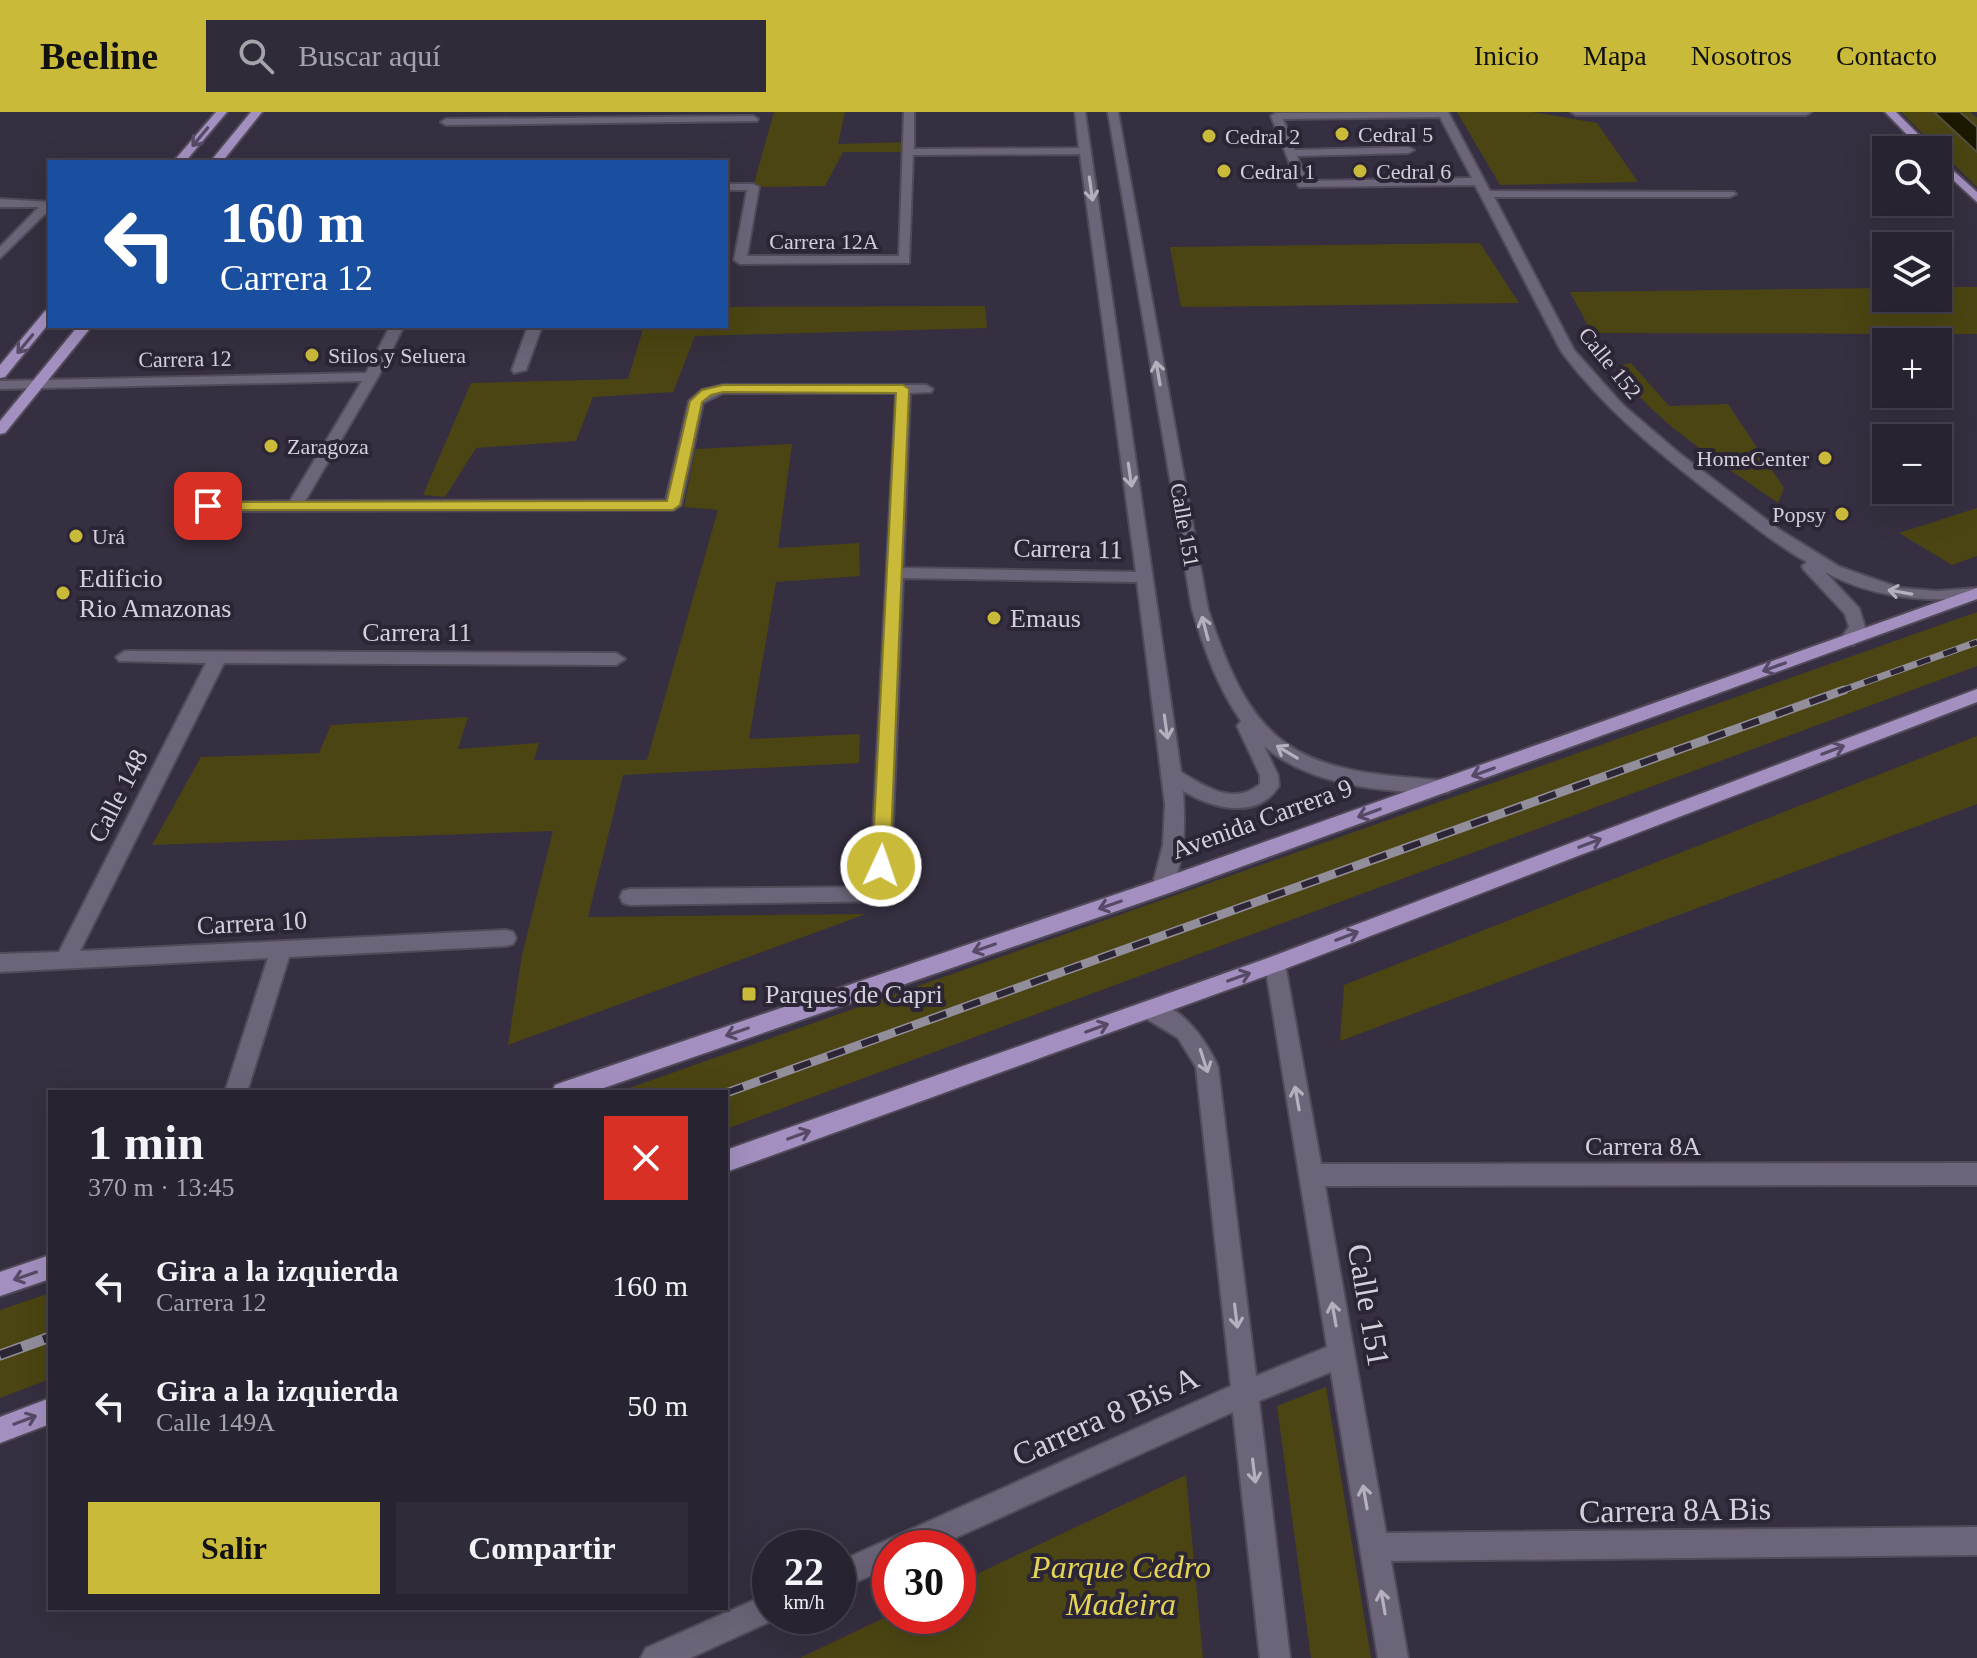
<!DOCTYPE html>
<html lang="es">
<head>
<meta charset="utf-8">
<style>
	body { margin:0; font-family:Georgia,serif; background:#302b39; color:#f1f3f6; height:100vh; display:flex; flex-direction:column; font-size:30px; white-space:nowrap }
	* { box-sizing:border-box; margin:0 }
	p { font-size:26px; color:#a5a4ab }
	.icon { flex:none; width:44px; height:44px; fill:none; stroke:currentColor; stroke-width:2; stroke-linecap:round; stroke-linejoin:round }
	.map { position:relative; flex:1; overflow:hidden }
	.side { position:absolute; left:48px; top:978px; width:680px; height:520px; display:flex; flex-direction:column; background:#282331; border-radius:0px; box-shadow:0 8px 32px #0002,0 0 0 2px #44404d }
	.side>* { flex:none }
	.guide { position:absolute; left:48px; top:48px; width:680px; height:168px; border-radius:0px; box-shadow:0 8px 32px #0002,0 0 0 2px #44404d; background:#1a4fa0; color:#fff; overflow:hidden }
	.fabs { position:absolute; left:1872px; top:24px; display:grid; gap:16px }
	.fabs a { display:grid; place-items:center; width:80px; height:80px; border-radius:0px; background:#282331; box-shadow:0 8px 32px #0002,0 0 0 2px #44404d; font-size:40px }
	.speed { position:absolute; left:752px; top:1418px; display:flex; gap:16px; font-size:40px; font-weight:700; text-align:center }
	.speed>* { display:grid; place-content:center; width:104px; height:104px; border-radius:50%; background:#282331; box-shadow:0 8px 32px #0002,0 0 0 2px #44404d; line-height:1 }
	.speed small { font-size:20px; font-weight:400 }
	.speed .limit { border:12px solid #d22; background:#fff; color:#111 }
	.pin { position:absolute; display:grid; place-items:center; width:68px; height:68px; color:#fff; margin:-34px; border-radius:16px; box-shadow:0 4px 12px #0006 }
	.me { position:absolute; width:88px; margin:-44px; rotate:3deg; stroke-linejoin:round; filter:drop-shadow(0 0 6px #0008) }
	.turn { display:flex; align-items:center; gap:28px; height:168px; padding:0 40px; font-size:36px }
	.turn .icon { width:104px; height:104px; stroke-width:2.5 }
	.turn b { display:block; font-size:56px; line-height:68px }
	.round { display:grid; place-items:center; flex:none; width:84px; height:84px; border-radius:0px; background:#302b39 }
	.summary { display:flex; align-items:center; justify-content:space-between; height:136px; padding:0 40px }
	h1 { font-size:48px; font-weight:700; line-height:60px }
	.button { display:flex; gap:16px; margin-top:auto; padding:16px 40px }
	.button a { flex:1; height:92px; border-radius:0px; background:#c9ba3a; color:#111; font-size:32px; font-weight:700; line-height:92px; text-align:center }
	.button a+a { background:#302b39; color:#f1f3f6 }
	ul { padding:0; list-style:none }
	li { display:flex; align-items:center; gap:24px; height:120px; padding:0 40px }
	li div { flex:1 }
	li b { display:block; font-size:30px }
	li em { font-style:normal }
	header { display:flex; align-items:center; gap:48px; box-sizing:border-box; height:112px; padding:0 40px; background:#c9ba3a; color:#111 }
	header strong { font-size:38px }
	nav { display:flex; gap:44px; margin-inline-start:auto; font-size:28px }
	.search { width:560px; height:72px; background:#302b39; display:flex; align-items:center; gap:20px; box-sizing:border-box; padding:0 28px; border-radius:0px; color:#a5a4ab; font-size:30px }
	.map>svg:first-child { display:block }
	.green { fill:#4b4513 }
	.water { fill:#1c1900; stroke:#535042; stroke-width:2 }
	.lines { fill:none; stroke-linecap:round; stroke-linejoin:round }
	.minor-casing { stroke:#514b59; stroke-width:4 }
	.major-casing { stroke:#514b59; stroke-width:4 }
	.minor { fill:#6c6478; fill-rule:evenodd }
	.major { fill:#a390c0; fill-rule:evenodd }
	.rail-far2-casing { stroke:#938e9c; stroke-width:7 }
	.rail-far1-casing { stroke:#938e9c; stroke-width:9 }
	.rail-casing { stroke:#938e9c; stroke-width:11 }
	.rail-far2 { stroke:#2c2536; stroke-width:5; stroke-dasharray:14; stroke-linecap:butt }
	.rail-far1 { stroke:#2c2536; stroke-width:6; stroke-dasharray:18; stroke-linecap:butt }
	.rail { stroke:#2c2536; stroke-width:8; stroke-dasharray:23; stroke-linecap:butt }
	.oneway { stroke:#564a66 }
	.oneway2 { stroke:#b5b0bd }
	.route { fill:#c9ba3a; stroke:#837926; stroke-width:2 }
	.poi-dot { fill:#c9ba3a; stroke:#2c2536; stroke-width:3 }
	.labels { text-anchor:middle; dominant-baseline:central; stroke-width:8; stroke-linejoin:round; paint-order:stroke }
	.far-poi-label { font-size:22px; fill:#d4d0db; stroke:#2c2536; text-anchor:start }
	.far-street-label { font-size:22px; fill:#d4d0db; stroke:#2c2536 }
	.street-label { font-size:26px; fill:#d4d0db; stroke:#2c2536 }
	.poi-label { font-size:26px; fill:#d4d0db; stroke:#2c2536; text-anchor:start }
	.near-street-label { font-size:32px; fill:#d4d0db; stroke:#2c2536 }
	.near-park-label { font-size:32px; font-style:italic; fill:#e3d454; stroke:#2c2536 }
</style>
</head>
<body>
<header>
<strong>Beeline</strong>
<div class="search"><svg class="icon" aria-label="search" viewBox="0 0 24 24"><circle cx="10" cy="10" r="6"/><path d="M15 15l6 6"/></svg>Buscar aquí</div>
<nav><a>Inicio</a><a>Mapa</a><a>Nosotros</a><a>Contacto</a></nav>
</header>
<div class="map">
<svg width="1977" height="1546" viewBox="0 0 1977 1546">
	<rect width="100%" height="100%" fill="#362f41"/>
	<g class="green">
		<polygon points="774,0 845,0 838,32 909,30 909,40 843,40 825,74 753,75"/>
		<polygon points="1457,0 1532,0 1597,11 1638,70 1500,73"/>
		<polygon points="1901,0 1970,0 1977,6 1977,75"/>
		<polygon points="1480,131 1519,191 1181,195 1170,135"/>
		<polygon points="1938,175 1977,175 1977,222 1592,221 1570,180 1886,176 1886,186 1938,186"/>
		<polygon points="985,194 987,216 695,224 673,280 593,285 576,329 476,336 445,385 423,383 471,271 628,267 644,214 726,214 726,195"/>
		<path d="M1631,251L1669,294L1728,292L1784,376L1778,391C1737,361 1636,300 1619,254Z"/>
		<polygon points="792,332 778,436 859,431 860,464 776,470 749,627 860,622 859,651 623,663 588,805 866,802 508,933 522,843 553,719 152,733 201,645 319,641 331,613 468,605 458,637 539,631 534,648 647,648 718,398 684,395 695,337"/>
		<polygon points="1977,396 1977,444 1952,453 1899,421"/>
		<polygon points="1977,500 1977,554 726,1017 726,980 618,980"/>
		<polygon points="1977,624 1977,692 1340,929 1344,873"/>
		<polygon points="50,1181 50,1267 0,1286 0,1198"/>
		<polygon points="1326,1275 1371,1546 1311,1546 1277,1294"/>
		<polygon points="1186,1363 1203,1546 800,1546 890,1503 958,1504 958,1471"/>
	</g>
	<polygon class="water" points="1934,0 1960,0 1977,15 1977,40"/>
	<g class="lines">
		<defs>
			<g id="minor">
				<path d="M904,0H914V37L1079,36L1075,0H1085L1181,660C1206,675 1234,694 1260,672V663L1237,614L1241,609C1217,574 1204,537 1192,497L1108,0H1118L1208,497C1254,640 1297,659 1442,668L1449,670L1451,675L1449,680C1437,683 1424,681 1411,680C1361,677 1303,668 1264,634L1278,663L1279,674C1257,709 1212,696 1183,679C1185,713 1186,749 1169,781H1155L1152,775L1163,733L1165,692L1137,470L903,466L890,783L887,789L630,793L623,791L620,785L623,779L630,777L870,775L896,281H723L703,291L681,393L673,398L208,399L203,397V391L290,389L362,269L0,277V269L366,261L390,214H404L378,265L305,389L666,388L689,289L702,278L723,273H926L933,277L931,280L910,281L903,456L1136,460L1080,42L913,43L909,151L740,152L734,148L747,78H726V72H753L759,75L747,144H899Z"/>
				<path d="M1448,0L1490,79L1734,80L1736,82L1730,85H1494L1574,238L1623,293L1679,341L1780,418L1840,455L1900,476L1937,479L1977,476V486C1923,490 1873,486 1825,460L1859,496L1865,515L1854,533H1842L1839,529L1849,515L1845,502L1804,458L1802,454L1807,450C1775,432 1746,408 1717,386C1660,342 1604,297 1561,239L1475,73L1299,75L1271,4L1276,1ZM1440,5L1472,66L1307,69L1297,44L1408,41L1414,38L1408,35L1295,38L1283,7Z"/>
				<polygon points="1571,0 1811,0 1806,3 1576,3"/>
				<polygon points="753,4 758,7 757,9 446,13 441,10 446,7"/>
				<polygon points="0,87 50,90 49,98 0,146 0,135 39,95 0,95"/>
				<polygon points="528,214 542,214 526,258 514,261 512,258"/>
				<polygon points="125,539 616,541 625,547 616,553 224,551 80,839 506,818 513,820 516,826 513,832 506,834 289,845 247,980 225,980 268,846 0,860 0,842 59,840 206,551 119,549 116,545"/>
				<path d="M1275,843L1282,846L1285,852L1321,1052L1977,1051V1073L1325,1074L1386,1421L1977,1415V1443L1391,1449L1408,1546H1378L1331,1260L1259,1289L1290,1546H1260L1233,1300L933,1436H890V1455L838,1478V1450L1231,1274L1196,955L1178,926L1142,904L1139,898L1142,892C1174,881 1208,930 1218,955L1256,1264L1327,1235L1265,852L1268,846Z"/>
				<polygon points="770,1481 770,1504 780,1505 690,1546 641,1546 646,1536"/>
			</g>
			<g id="major">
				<polygon points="216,0 227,0 185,50 173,50"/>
				<polygon points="251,0 262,0 222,50 210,50"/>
				<polygon points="1885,0 1896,0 1934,38 1922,38"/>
				<polygon points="1938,45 1977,80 1977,90 1938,54"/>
				<polygon points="50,198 50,210 5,265 0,266 0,253 45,199"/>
				<polygon points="78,214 92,214 5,321 0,322 0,309"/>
				<polygon points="1977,476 1977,487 1169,781 592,980 552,980 555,973 563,970 1155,769"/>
				<polygon points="1977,577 1977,590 1282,858 726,1060 726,1038 1268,846"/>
				<polygon points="50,1143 50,1167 0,1184 0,1160"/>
				<polygon points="50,1286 50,1312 0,1331 0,1305"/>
			</g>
		</defs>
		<use href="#minor" class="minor-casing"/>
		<use href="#major" class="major-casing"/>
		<use href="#minor" class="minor"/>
		<use href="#major" class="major"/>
		<defs>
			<polyline id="rail-far2" points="1838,580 1977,530"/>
			<polyline id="rail-far1" points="726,981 1844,578"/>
			<polyline id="rail" points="0,1243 50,1225"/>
		</defs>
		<use href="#rail-far2" class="rail-far2-casing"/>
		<use href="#rail-far1" class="rail-far1-casing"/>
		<use href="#rail" class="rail-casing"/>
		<use href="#rail-far2" class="rail-far2"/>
		<use href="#rail-far1" class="rail-far1"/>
		<use href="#rail" class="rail"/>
	</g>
	<defs><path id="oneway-shaft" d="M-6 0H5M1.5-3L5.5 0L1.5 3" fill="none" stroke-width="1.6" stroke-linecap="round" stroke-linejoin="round" transform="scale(2)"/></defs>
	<g class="oneway">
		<use href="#oneway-shaft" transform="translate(200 25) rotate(130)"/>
		<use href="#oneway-shaft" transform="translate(25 232) rotate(130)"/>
		<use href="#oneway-shaft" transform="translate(1774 555) rotate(160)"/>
		<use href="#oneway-shaft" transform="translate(1833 638) rotate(-21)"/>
		<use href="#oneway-shaft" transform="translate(1483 660) rotate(160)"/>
		<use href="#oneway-shaft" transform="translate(1369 701) rotate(160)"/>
		<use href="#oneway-shaft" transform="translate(1590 731) rotate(-21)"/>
		<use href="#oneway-shaft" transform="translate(1110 793) rotate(161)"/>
		<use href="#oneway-shaft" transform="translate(1347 824) rotate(-21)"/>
		<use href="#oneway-shaft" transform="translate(984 836) rotate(161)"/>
		<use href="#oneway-shaft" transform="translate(1239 865) rotate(-20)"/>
		<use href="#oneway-shaft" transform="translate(1097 916) rotate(-20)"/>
		<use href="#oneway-shaft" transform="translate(737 920) rotate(161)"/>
		<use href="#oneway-shaft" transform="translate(799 1023) rotate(-20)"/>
		<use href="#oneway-shaft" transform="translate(25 1164) rotate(161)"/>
		<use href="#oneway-shaft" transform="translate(25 1308) rotate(-21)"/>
	</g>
	<g class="oneway2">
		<use href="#oneway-shaft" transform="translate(1091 77) rotate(82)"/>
		<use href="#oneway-shaft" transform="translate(1158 261) rotate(-100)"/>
		<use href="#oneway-shaft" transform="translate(1130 363) rotate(82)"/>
		<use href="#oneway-shaft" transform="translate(1900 480) rotate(-170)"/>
		<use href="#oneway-shaft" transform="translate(1205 516) rotate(-105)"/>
		<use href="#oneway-shaft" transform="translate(1166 615) rotate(82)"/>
		<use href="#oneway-shaft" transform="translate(1287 640) rotate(-149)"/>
		<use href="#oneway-shaft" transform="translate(1204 949) rotate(72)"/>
		<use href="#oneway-shaft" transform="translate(1297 986) rotate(-100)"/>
		<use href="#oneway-shaft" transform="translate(1334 1202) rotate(-100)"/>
		<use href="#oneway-shaft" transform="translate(1236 1204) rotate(83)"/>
		<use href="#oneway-shaft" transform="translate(1254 1359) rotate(83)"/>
		<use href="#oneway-shaft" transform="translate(1365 1385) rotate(-100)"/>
		<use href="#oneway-shaft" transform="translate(1383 1490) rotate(-100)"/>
	</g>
	<polygon class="route" points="723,273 903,273 909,277 890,754 888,759 881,761 872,754 896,281 723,280 711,283 702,290 680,393 673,398 208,398 201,394 208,390 667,389 690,289 702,278"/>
	<g class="poi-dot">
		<circle cx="1342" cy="22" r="8"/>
		<circle cx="1209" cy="24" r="8"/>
		<circle cx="1224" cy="59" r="8"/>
		<circle cx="1360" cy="59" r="8"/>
		<circle cx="312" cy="243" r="8"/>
		<circle cx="271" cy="334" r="8"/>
		<circle cx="1825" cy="346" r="8"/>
		<circle cx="1842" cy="402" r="8"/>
		<circle cx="76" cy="424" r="8"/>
		<circle cx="63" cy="481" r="8"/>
		<circle cx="994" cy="506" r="8"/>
		<rect x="741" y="874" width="16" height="16" rx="4"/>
	</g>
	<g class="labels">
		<g class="far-poi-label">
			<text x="1358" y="22">Cedral 5</text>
			<text x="1225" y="24">Cedral 2</text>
			<text x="1240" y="59">Cedral 1</text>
			<text x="1376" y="59">Cedral 6</text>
			<text x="328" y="243">Stilos y Seluera</text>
			<text x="287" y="334">Zaragoza</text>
			<text x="1809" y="346" text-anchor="end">HomeCenter</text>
			<text x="1826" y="402" text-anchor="end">Popsy</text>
			<text x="92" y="424">Urá</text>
		</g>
		<g class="far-street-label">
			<text x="824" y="129">Carrera 12A</text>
			<text transform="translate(185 247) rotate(-1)">Carrera 12</text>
			<text transform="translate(1610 251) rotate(51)">Calle 152</text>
			<text transform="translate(1185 413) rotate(80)">Calle 151</text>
		</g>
		<g class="street-label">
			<text transform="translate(1068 437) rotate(1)">Carrera 11</text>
			<text x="417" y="520">Carrera 11</text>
			<text transform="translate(118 684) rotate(-63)">Calle 148</text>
			<text transform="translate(1262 707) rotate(-20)">Avenida Carrera 9</text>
			<text transform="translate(252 811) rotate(-3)">Carrera 10</text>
			<text x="1643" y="1034">Carrera 8A</text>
		</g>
		<g class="poi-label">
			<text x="79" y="466">Edificio<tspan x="79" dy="30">Rio Amazonas</tspan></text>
			<text x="1010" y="506">Emaus</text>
			<text x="765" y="882">Parques de Capri</text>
		</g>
		<g class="near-street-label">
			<text transform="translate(1369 1193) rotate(80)">Calle 151</text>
			<text transform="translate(1105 1304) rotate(-24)">Carrera 8 Bis A</text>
			<text transform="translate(1675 1398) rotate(-1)">Carrera 8A Bis</text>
		</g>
		<g class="near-park-label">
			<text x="1121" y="1455">Parque Cedro<tspan x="1121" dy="37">Madeira</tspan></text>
		</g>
	</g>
</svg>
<div class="fabs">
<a><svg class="icon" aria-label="search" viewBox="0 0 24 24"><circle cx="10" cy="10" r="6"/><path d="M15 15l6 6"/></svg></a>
<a><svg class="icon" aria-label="layers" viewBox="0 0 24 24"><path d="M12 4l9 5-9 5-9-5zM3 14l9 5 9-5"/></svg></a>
<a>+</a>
<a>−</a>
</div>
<div class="speed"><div>22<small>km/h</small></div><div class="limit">30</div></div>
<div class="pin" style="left:208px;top:394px;background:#d93025"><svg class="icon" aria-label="arrive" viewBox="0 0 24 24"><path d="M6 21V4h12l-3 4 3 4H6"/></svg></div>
<svg class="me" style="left:881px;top:754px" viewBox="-20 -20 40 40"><circle r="17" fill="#c9ba3a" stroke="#fff" stroke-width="3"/><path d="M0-11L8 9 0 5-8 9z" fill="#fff"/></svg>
<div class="guide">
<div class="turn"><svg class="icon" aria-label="left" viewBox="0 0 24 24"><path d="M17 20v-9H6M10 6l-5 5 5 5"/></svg><div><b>160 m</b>Carrera 12</div></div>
</div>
<section class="side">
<div class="summary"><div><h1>1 min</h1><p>370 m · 13:45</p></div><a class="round" style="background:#d93025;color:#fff"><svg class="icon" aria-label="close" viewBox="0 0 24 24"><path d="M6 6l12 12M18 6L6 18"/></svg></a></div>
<ul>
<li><svg class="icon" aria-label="left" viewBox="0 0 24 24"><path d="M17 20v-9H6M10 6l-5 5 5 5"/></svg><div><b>Gira a la izquierda</b><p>Carrera 12</p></div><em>160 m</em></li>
<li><svg class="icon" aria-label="left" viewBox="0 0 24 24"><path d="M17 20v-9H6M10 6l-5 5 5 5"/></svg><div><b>Gira a la izquierda</b><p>Calle 149A</p></div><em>50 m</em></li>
</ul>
<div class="button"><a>Salir</a><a>Compartir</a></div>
</section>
</div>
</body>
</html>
